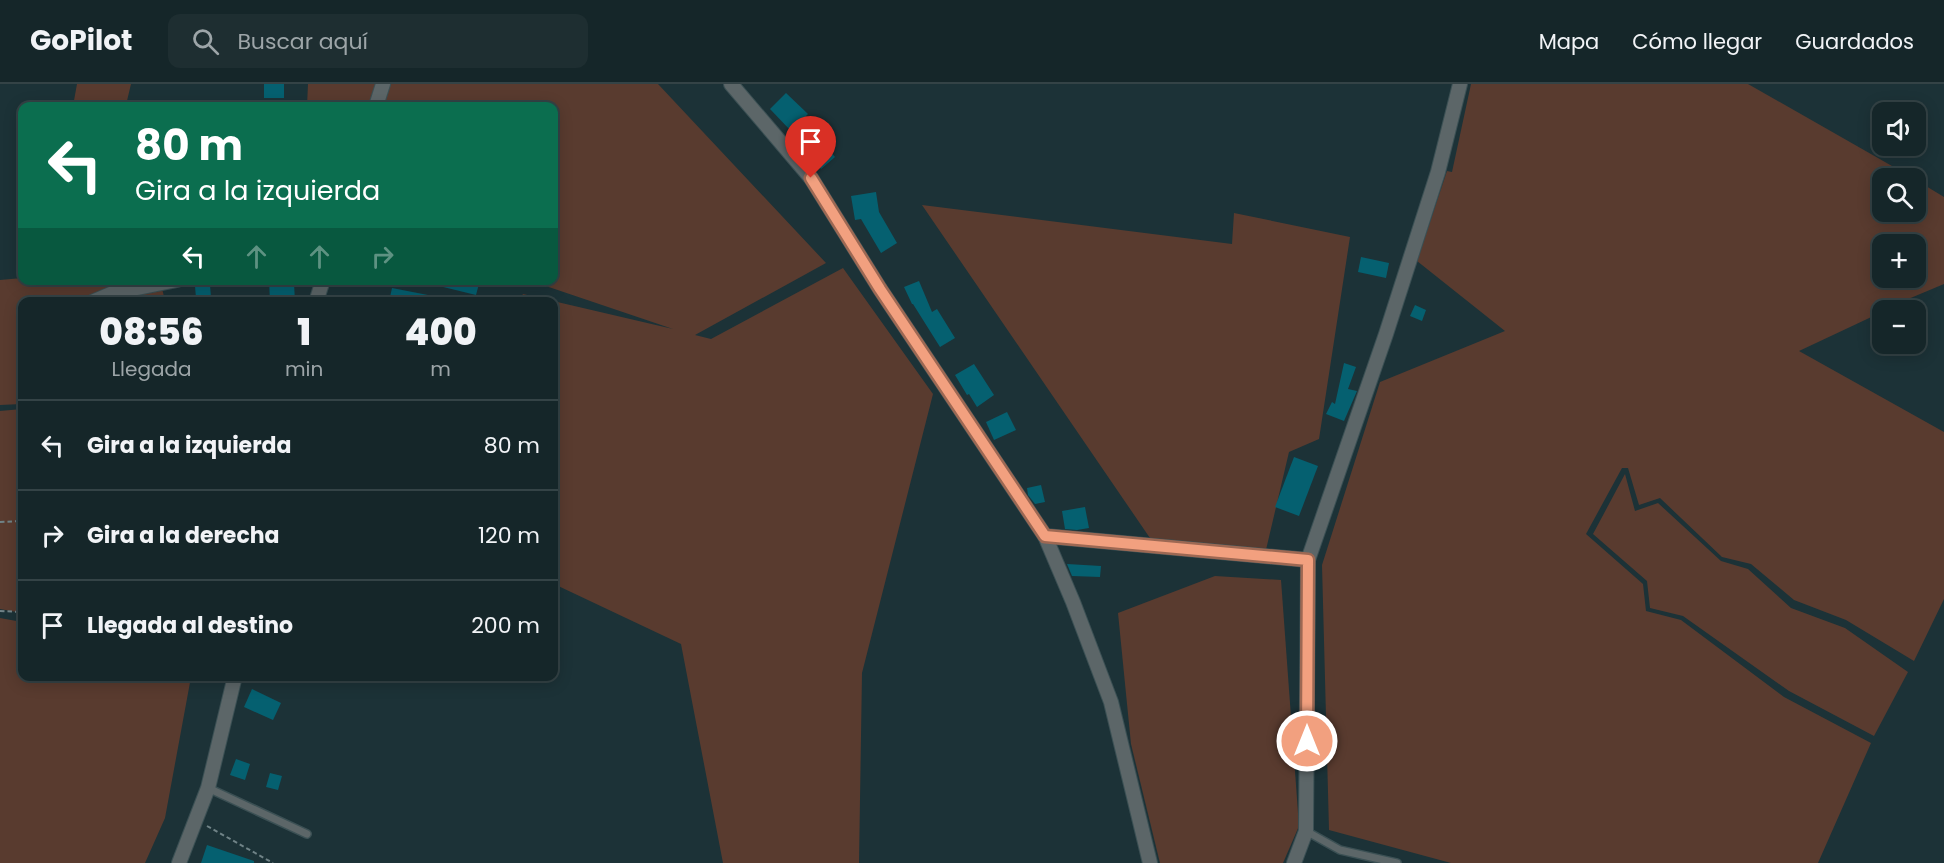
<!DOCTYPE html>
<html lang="es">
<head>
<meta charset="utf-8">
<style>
	body { margin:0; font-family:Poppins,sans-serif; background:#1e2e31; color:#f1f3f6; height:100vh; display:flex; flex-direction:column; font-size:22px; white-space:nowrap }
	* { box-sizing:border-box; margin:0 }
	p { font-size:20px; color:#9da5a8 }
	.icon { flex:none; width:33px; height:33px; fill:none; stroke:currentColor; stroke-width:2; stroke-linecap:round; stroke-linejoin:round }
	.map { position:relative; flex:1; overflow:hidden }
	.side { position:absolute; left:18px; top:213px; width:540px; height:384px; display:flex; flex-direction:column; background:#152629; border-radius:12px; box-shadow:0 3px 15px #0003,0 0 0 2px #344346 }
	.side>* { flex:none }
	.banner { position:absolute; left:18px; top:18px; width:540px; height:183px; border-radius:12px; box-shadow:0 3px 15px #0003,0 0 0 2px #344346; background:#0b6e4f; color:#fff; overflow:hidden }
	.controls { position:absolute; left:1872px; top:18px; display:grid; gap:12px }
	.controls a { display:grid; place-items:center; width:54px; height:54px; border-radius:12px; background:#152629; box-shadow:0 3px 15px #0003,0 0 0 2px #344346; font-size:30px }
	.pin { position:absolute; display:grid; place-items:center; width:51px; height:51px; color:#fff; margin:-62px -26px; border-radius:50% 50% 50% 0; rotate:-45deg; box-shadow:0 0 6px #0007 }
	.pin .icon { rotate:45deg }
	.me { position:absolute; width:66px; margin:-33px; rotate:0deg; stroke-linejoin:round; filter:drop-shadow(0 0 4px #0008) }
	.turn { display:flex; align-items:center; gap:21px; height:126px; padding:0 18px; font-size:27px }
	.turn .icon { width:78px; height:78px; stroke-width:2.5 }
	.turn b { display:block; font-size:42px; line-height:51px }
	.lanes { display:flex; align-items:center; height:57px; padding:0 18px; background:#0003; justify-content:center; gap:30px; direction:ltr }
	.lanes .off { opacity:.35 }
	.eta { display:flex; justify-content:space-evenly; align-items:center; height:102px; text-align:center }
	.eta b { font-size:36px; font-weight:800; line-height:42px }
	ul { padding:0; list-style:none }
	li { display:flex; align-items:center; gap:18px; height:90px; padding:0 18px; border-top:2px solid #344346 }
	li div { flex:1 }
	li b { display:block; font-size:22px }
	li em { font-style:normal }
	header { display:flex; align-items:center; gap:36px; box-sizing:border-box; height:84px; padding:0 30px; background:#152629; border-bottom:2px solid #344346 }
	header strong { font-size:28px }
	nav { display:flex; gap:33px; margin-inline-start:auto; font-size:21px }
	.search { width:420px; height:54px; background:#1e2e31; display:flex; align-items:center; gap:15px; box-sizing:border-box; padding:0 21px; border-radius:12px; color:#9da5a8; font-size:22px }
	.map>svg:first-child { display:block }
	.green { fill:#593b2f; fill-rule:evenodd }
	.building { fill:#056070 }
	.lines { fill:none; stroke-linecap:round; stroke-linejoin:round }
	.lane-casing { stroke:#3b5054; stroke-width:10 }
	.street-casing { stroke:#3b5054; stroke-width:16 }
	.path { stroke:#708387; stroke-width:2; stroke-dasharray:4.5 3; stroke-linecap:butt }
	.lane { stroke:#5c6668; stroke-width:7 }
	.street { stroke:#5c6668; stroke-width:14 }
	.route-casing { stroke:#9d6853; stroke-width:15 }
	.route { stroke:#f2a07f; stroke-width:10 }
</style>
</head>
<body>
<header>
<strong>GoPilot</strong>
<div class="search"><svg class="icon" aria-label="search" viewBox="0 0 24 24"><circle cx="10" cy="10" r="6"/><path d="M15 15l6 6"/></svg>Buscar aquí</div>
<nav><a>Mapa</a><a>Cómo llegar</a><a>Guardados</a></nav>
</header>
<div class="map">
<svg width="1944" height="779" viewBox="0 0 1944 779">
	<rect width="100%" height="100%" fill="#1c3237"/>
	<g class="green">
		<polygon points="77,0 131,0 126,21 128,22 73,22"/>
		<polygon points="308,0 658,0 826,179 695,251 711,255 843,184 933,310 862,589 859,779 723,779 681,560 554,500 554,218 519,217 523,210 673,245 531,197 554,196 554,22 307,22"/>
		<path d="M1471,0H1748L1913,94H1882V128H1916V96L1944,113V200L1882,226V228L1799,267L1944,348V515L1914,577L1846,536L1794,516L1751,480L1722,473L1660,414L1639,421L1628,384H1622L1586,450L1643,500L1646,527L1681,536L1784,613L1871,659L1818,779H1451L1329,746L1322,481L1380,298L1505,247L1417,177L1447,87L1452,88ZM1882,160H1916V194H1882Z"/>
		<polygon points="922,121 1232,160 1234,129 1350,153 1319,355 1289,368 1265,470 1152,457"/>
		<polygon points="22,194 22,196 141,196 161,200 165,217 22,218 22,320 0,321 0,196"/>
		<polygon points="22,325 22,529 0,525 0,327"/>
		<polygon points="1625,390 1635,427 1658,419 1721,477 1748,485 1791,524 1845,544 1908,588 1874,652 1789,607 1683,532 1650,524 1647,497 1593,450"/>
		<polygon points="1215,492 1281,496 1299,742 1283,779 1160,779 1131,660 1118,529"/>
		<polygon points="0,534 22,538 22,592 191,593 165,734 145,779 0,779"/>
	</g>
	<g class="building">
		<rect x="264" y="0" width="20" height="14"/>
		<polygon points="786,9 808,30 791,47 770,25"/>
		<polygon points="827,64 835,73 821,85 813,75"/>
		<polygon points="876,108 879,128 897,159 881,169 861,135 855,136 851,112"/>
		<polygon points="1361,173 1389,179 1386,194 1358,188"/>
		<polygon points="269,196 282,196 282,200 294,199 295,218 270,218"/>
		<polygon points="436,196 480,196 476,211 435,201"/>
		<polygon points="919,197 932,228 937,225 955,254 940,263 913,220 912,220 904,203"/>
		<polygon points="210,201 211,213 196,214 195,202"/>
		<polygon points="392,204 433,212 433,218 389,218"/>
		<polygon points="1415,221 1426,226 1422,237 1410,232"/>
		<polygon points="1344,279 1356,283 1348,305 1357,307 1344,337 1326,330 1332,318 1335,320"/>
		<polygon points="974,280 994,311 977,323 969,310 967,311 955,291"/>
		<polygon points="1007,328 1016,346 994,356 986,338"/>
		<polygon points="1294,373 1318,382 1299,432 1275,423"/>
		<polygon points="1041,401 1045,418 1035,420 1028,411 1027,404"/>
		<polygon points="1085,423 1089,444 1077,446 1065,445 1062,427"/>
		<polygon points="1067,480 1101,482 1100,493 1072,492"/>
		<polygon points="252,605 281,619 273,636 244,623"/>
		<polygon points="236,675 250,680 245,696 230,691"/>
		<polygon points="270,689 282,692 278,706 266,703"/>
		<polygon points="207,761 254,777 254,779 201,779"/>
	</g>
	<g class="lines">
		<defs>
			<g id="lane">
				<polyline points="208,704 307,750"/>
				<polyline points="1306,747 1340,766 1397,779"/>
			</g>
			<g id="street">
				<polyline points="731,0 811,94 880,205 1045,452 1073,518 1111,618 1150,779"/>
				<polyline points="376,22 383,0"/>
				<polyline points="92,218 113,209 177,196"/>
				<polyline points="316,218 323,196"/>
				<polyline points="1045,452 1308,476"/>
				<polyline points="179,779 208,704 235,592"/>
				<polyline points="1294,779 1306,747 1308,476 1386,250 1438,88 1460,0"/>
			</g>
		</defs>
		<use href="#lane" class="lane-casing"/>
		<use href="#street" class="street-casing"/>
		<g class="path">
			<polyline points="0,438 22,437"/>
			<polyline points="0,527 22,528"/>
			<polyline points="207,742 273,779"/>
		</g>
		<use href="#lane" class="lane"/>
		<use href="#street" class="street"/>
	</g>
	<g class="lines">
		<defs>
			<polyline id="route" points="811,94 880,205 1045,452 1308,476 1307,657"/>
		</defs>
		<use href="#route" class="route-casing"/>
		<use href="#route" class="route"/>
	</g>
</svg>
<div class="controls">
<a><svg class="icon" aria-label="sound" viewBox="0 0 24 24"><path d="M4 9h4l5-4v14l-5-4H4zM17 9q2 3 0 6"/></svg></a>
<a><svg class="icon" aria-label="search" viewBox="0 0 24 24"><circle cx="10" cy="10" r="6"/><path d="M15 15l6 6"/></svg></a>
<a>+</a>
<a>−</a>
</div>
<div class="pin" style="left:811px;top:94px;background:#d93025"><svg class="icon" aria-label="arrive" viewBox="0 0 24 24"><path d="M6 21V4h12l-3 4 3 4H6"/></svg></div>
<svg class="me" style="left:1307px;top:657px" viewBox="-20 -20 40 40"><circle r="17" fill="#f2a07f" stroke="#fff" stroke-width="3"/><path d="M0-11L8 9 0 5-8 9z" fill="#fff"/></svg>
<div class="banner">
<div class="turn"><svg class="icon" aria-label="left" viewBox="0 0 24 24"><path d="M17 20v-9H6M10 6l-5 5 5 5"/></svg><div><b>80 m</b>Gira a la izquierda</div></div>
<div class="lanes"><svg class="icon" aria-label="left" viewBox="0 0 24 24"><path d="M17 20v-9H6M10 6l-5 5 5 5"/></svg><svg class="icon off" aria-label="ahead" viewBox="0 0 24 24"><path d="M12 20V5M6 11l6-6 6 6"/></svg><svg class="icon off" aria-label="ahead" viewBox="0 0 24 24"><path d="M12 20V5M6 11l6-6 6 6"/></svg><svg class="icon off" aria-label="right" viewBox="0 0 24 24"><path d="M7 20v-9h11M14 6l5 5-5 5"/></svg></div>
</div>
<section class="side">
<div class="eta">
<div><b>08:56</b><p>Llegada</p></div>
<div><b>1</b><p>min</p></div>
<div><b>400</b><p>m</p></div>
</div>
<ul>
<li><svg class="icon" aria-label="left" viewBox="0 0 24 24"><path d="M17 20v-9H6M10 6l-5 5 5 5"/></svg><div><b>Gira a la izquierda</b></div><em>80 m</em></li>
<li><svg class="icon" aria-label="right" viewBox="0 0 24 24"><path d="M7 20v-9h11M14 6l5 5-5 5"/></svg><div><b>Gira a la derecha</b></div><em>120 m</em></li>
<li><svg class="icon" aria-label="arrive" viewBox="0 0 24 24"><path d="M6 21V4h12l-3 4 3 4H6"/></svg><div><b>Llegada al destino</b></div><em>200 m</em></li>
</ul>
</section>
</div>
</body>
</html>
